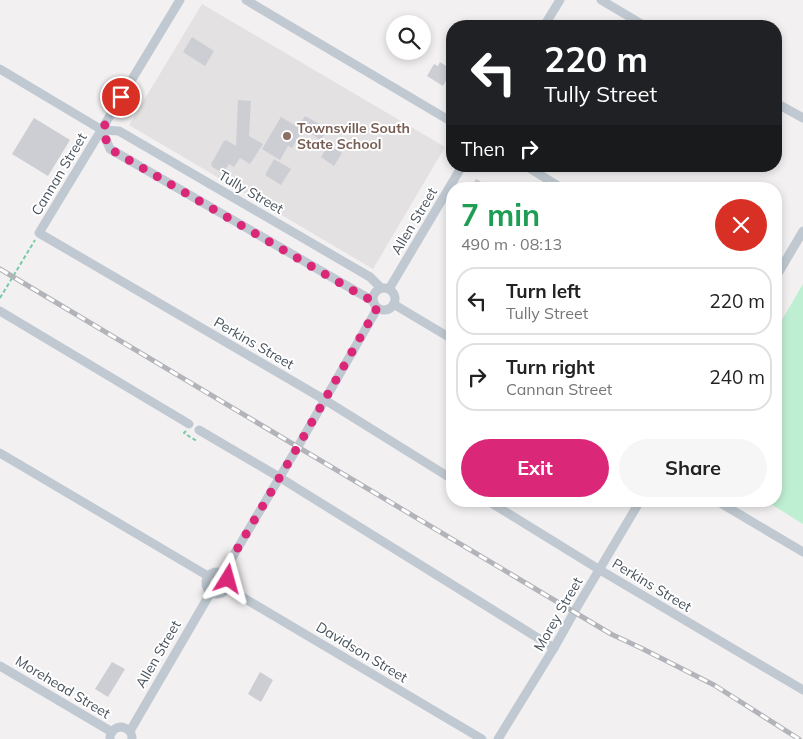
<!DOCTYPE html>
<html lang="en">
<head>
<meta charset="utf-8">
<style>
	body { margin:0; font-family:Mulish,sans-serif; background:#f6f6f6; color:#222; height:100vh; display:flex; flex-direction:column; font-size:19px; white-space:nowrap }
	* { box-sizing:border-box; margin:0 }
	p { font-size:16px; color:#767676 }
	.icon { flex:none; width:28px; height:28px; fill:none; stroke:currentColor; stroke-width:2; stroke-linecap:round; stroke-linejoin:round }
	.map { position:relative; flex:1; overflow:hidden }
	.panel { position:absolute; left:446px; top:182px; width:336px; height:325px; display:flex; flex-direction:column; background:#fff; border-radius:20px; box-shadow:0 2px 8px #0003 }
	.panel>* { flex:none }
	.hud { position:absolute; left:446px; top:20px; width:336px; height:152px; border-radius:20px; box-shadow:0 2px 8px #0003; background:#202124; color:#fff; overflow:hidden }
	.fabs { position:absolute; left:386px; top:15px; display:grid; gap:10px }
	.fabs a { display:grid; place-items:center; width:45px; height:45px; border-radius:50%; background:#fff; box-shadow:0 2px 8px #0003; font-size:25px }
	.pin { position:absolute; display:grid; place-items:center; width:42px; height:42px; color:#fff; margin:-21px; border:2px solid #fff; border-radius:50%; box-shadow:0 1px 5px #0007 }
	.me { position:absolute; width:55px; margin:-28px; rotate:8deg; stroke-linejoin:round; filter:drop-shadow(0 0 4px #0008) }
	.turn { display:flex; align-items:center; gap:18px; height:105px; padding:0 15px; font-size:22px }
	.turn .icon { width:65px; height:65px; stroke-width:2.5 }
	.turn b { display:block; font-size:35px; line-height:42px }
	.then { display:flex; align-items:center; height:48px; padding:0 15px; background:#0003; gap:10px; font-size:19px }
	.round { display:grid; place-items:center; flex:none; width:52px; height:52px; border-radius:26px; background:#f6f6f6 }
	.head { display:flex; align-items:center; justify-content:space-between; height:85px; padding:0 15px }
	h1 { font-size:30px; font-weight:700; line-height:38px; color:#1e9e55 }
	.primary-button { display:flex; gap:10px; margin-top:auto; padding:10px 15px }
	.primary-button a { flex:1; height:58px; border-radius:30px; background:#db2777; color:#fff; font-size:20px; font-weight:700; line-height:58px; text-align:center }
	.primary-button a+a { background:#f6f6f6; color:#222 }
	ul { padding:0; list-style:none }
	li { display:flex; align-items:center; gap:15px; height:68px; margin:0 10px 8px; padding:0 5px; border:2px solid #e0e0e0; border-radius:20px }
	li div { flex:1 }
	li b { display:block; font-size:19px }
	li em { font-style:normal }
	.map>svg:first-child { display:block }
	.education { fill:#e3e1e2 }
	.green { fill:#bfefd3 }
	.building { fill:#ccced4 }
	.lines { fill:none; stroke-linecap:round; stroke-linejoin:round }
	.path { stroke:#77cca6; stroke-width:2; stroke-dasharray:4 2.5; stroke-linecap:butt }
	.minor { stroke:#c0c9d1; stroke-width:9 }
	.rail-casing { stroke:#b2b4ba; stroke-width:5 }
	.rail { stroke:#fff; stroke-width:3; stroke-dasharray:9; stroke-linecap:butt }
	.route { stroke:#db2777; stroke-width:9; stroke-dasharray:0 16.2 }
	.education-dot { fill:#8d6e63; stroke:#fff; stroke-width:2 }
	.labels { text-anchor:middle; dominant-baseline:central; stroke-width:4; stroke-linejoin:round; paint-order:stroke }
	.education-label { font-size:14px; font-weight:bold; fill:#785e54; stroke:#fff; text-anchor:start }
	.street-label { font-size:14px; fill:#48525d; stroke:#fff }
</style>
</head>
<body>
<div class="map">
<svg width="803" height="739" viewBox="0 0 803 739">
	<rect width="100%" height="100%" fill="#f2f0f0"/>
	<polygon class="education" points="202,4 445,147 373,269 129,125"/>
	<polygon class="green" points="803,284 803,524 766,501 776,501 776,330"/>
	<g class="building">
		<polygon points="192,37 214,51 205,66 183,52"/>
		<polygon points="440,62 452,70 443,86 427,76 434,64 438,66"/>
		<polygon points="238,100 251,101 249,136 263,144 250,164 240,158 234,167 229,164 224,172 221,171 221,172 211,166 212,164 211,164 224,141 226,140 236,146"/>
		<polygon points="305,116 328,129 321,140 299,126"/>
		<polygon points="281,117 303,130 292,148 288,146 280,160 262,149"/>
		<polygon points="34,118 70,140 48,176 12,154"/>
		<polygon points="329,144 342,153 334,166 321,157"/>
		<polygon points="274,159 291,169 281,185 265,175"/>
		<polygon points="476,179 493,189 471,189"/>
		<polygon points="112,662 125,669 108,697 95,689"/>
		<polygon points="260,672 273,680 261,702 248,694"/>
	</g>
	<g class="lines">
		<g class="path">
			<polyline points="0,298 35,240"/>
			<polyline points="186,431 184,433 195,440 196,437"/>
		</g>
		<g class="minor">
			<polyline points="180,0 39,233 325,400 452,479"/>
			<polyline points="246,0 452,122"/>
			<polyline points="601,0 645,26"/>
			<polyline points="544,26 560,0"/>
			<polyline points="0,69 102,130 119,131 370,277 381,288"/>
			<polyline points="776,103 803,118"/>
			<polyline points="102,130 110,149 373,301"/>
			<polyline points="526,166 563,189"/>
			<polyline points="776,277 803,231"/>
			<circle cx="384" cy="299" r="11"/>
			<polyline points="389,289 462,166"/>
			<polyline points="395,305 452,339"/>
			<polyline points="0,311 189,424"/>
			<polyline points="199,430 279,477 554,648"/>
			<polyline points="0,453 208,576"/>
			<polyline points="488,501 600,570 803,690"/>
			<polyline points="717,501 803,552"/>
			<circle cx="217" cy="583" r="11"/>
			<polyline points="223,573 300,443 377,309"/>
			<polyline points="227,588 482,739"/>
			<polyline points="0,666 112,732"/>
			<polyline points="130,731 211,592"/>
			<path d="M110,739C110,731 115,727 122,727C129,729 132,732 132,739"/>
			<polyline points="498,739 554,648 577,607 640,501"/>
		</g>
		<defs>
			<polyline id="rail" points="0,269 611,634 641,648 714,685 799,739"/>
		</defs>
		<use href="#rail" class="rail-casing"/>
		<use href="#rail" class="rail"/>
	</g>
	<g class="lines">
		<polyline class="route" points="121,97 102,130 110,149 359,294 373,301 377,308 300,443 223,573 228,579"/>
	</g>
	<circle class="education-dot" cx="287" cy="136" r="5"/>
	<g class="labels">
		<g class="education-label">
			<text x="297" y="128">Townsville South<tspan x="297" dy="16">State School</tspan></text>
		</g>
		<g class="street-label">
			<text transform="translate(59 174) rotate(-59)">Cannan Street</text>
			<text transform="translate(251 192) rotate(30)">Tully Street</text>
			<text transform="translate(414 221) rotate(-59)">Allen Street</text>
			<text transform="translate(254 343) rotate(30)">Perkins Street</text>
			<text transform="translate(652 585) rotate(31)">Perkins Street</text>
			<text transform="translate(558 614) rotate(-60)">Morey Street</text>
			<text transform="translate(362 652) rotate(31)">Davidson Street</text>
			<text transform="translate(158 654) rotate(-60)">Allen Street</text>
			<text transform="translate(63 687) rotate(31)">Morehead Street</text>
		</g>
	</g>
</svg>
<div class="fabs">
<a><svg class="icon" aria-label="search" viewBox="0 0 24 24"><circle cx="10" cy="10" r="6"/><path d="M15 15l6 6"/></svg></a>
</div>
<div class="pin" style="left:121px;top:97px;background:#d93025"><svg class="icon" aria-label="arrive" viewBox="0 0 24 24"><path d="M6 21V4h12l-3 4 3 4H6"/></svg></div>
<svg class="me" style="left:228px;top:579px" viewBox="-20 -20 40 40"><path d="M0-17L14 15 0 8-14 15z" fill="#db2777" stroke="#fff" stroke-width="4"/></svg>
<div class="hud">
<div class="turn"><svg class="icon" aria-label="left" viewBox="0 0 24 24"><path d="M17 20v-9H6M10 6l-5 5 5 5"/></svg><div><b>220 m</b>Tully Street</div></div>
<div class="then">Then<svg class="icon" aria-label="right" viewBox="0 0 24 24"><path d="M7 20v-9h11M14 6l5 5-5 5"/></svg></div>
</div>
<section class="panel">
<div class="head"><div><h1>7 min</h1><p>490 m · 08:13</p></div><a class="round" style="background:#d93025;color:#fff"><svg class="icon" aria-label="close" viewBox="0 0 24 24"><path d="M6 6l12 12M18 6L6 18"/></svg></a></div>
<ul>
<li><svg class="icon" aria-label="left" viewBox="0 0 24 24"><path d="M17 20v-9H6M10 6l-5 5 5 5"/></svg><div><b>Turn left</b><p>Tully Street</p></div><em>220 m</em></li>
<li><svg class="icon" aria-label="right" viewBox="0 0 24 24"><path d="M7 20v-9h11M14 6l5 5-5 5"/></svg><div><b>Turn right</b><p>Cannan Street</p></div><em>240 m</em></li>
</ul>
<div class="primary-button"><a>Exit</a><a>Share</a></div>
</section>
</div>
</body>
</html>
